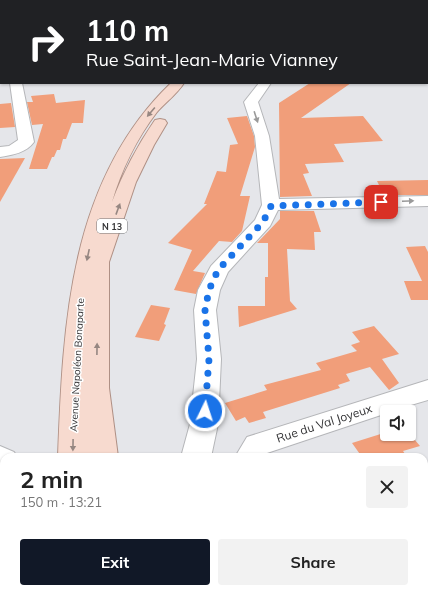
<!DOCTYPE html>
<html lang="en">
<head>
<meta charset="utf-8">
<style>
	body { margin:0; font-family:Mulish,sans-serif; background:#f2f2f2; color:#222; height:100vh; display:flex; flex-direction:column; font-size:15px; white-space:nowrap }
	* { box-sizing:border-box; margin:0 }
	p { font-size:13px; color:#767676 }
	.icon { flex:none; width:22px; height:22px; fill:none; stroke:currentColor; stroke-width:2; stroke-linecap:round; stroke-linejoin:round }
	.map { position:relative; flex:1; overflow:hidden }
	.panel { position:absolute; left:0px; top:453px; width:428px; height:140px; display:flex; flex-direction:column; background:#fff; border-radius:12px 12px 0 0; box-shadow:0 1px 3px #0004 }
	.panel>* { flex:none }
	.guide { position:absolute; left:0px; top:0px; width:428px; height:84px; box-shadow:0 1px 3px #0004; background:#202124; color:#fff; overflow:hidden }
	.controls { position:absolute; left:380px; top:405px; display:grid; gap:8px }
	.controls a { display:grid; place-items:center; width:36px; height:36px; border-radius:4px; background:#fff; box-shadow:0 1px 3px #0004; font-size:20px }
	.pin { position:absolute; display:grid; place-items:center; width:34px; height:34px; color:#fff; margin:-17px; border-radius:8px; box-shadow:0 2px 6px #0006 }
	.me { position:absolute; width:44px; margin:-22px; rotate:4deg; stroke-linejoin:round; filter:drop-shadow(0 0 3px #0008) }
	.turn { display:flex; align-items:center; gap:14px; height:84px; padding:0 20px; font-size:18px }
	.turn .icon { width:52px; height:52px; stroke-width:2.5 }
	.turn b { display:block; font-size:28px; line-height:34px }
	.round { display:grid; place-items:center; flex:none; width:42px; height:42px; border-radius:4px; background:#f2f2f2 }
	.summary { display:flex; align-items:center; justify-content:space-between; height:68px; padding:0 20px }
	h1 { font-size:24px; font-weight:700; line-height:30px }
	.primary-button { display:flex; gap:8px; margin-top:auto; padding:8px 20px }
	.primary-button a { flex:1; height:46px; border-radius:4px; background:#111827; color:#fff; font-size:16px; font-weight:700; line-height:46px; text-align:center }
	.primary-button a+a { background:#f2f2f2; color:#222 }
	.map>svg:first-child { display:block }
	.building { fill:#f19e7a }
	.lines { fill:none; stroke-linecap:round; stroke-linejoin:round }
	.minor-casing { stroke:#b5b6b9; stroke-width:2 }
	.major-casing { stroke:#af9085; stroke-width:2 }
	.minor { fill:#fff; fill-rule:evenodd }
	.major { fill:#f7dacf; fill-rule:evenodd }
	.oneway { fill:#968782 }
	.oneway2 { fill:#9a9a9a }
	.route { stroke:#1a73e8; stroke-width:7; stroke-dasharray:0 12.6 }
	.labels { text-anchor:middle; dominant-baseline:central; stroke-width:3; stroke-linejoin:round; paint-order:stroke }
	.shield { fill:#fff; stroke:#717172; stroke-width:1 }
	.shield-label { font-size:9px; font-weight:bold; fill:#343436 }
	.street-label { font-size:10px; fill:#343436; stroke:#fff }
	.near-street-label { font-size:12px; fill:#343436; stroke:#fff }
</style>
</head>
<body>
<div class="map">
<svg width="428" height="593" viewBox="0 0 428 593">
	<rect width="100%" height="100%" fill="#e5e6ea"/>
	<g class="building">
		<polygon points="310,83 351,83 301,118 363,116 383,141 334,144 344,162 305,164 309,173 303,174 312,196 280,197 279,103"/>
		<polygon points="54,94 56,103 85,100 83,123 72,123 66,139 63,139 60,150 57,150 54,157 52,157 47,169 29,169 43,124 32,125 27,102 33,102 31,96"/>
		<polygon points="11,103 15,127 0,128 0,104"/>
		<polygon points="247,116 254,136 255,147 240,196 250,196 242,231 232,242 219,241 193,271 205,273 196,294 174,290 192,250 168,243 207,204 204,204 217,171 226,172 230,145 238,144 227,118"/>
		<polygon points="25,158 0,202 0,159"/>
		<polygon points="428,180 428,195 384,195 377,181"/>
		<polygon points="280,211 314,211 321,232 314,232 315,250 287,249 290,301 297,309 239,327 238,306 265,306 265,277 268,277 268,243 257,243 280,219"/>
		<polygon points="425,246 428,252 428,300 411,300 404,281 422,281 406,247"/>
		<polygon points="151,305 170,308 164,324 166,325 159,341 135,337"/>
		<polygon points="374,326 399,354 382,359 399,383 389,390 370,367 346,374 350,381 338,385 340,388 263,412 266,418 249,423 245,417 236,421 225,403 267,390 264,385 321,370 316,363 357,351 351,345 360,342 352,332"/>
		<polygon points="387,432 387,434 409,433 420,446 403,451 407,457 362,457 352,443"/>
	</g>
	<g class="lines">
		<defs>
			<g id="minor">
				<polygon points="324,0 332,0 333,1 323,1"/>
				<path d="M10,83H22L34,142C26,153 12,155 0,157V147L9,146L18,140Z"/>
				<polygon points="259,83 271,83 258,102 269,136 279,199 428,196 428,206 278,210 270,226 228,272 220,290 216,310 221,359 218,424 211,457 181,457 190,424 197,359 194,310 198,290 211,266 255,220 262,205 255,136 244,102"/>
				<polygon points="428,380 428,400 387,412 387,413 267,453 265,457 235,457 247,437"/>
				<polygon points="0,446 14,452 17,457 4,457 4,472 0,471"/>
				<polygon points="424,516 428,517 428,547 424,546"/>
				<polygon points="4,568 4,589 20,589 18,593 0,593 0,570"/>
			</g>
			<g id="major">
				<polygon points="122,0 142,0 121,1"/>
				<polygon points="221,0 229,0 230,1 220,1"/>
				<rect x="0" y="12" width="1" height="6"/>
				<path d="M171,83H184C177,94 166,102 157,112C137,138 121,171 112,202C123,173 137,146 155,120L160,119L165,120L167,123L154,145L136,182L109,262V388L118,457H88L87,443L88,457H58C63,324 69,181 171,83Z"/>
				<polygon points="60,589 94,589 96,593 60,593"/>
				<polygon points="106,589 140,589 142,593 106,593"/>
			</g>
		</defs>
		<use href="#minor" class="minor-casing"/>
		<use href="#major" class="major-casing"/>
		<use href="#minor" class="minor"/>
		<use href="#major" class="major"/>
	</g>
	<defs><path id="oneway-solid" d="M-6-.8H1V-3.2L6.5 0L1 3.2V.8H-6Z"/></defs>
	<g class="oneway">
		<use href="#oneway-solid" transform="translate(151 112) rotate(130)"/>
		<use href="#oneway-solid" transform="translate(118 209) rotate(-70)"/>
		<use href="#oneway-solid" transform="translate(88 255) rotate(102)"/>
		<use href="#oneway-solid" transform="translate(97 349) rotate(-89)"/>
		<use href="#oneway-solid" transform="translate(73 445) rotate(91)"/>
	</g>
	<g class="oneway2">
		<use href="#oneway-solid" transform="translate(256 117) rotate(72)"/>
		<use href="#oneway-solid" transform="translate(408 201) rotate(-2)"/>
	</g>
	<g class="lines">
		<polyline class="route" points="205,411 209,359 205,310 209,290 218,270 263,222 271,206 381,202"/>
	</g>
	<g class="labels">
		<rect class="shield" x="97" y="219" width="30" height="14" rx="3"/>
		<g class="shield-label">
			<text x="112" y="226">N 13</text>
		</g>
		<g class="street-label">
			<text transform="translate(77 365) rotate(-87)">Avenue Napoléon Bonaparte</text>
		</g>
		<g class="near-street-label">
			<text transform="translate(324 423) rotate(-18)">Rue du Val Joyeux</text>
		</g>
	</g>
</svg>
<div class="controls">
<a><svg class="icon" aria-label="sound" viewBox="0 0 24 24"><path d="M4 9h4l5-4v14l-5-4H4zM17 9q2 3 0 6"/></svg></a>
</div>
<div class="pin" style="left:381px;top:202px;background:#d93025"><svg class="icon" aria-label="arrive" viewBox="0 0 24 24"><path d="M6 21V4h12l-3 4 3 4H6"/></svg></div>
<svg class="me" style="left:205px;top:411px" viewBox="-20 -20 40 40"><circle r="17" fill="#1a73e8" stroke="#fff" stroke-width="3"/><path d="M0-11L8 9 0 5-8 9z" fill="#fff"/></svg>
<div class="guide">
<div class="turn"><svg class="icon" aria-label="right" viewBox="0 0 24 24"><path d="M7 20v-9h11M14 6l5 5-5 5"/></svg><div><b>110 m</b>Rue Saint-Jean-Marie Vianney</div></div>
</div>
<section class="panel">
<div class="summary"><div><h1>2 min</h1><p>150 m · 13:21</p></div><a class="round"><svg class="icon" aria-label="close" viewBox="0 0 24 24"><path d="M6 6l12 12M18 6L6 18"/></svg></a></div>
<div class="primary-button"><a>Exit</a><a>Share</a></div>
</section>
</div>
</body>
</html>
